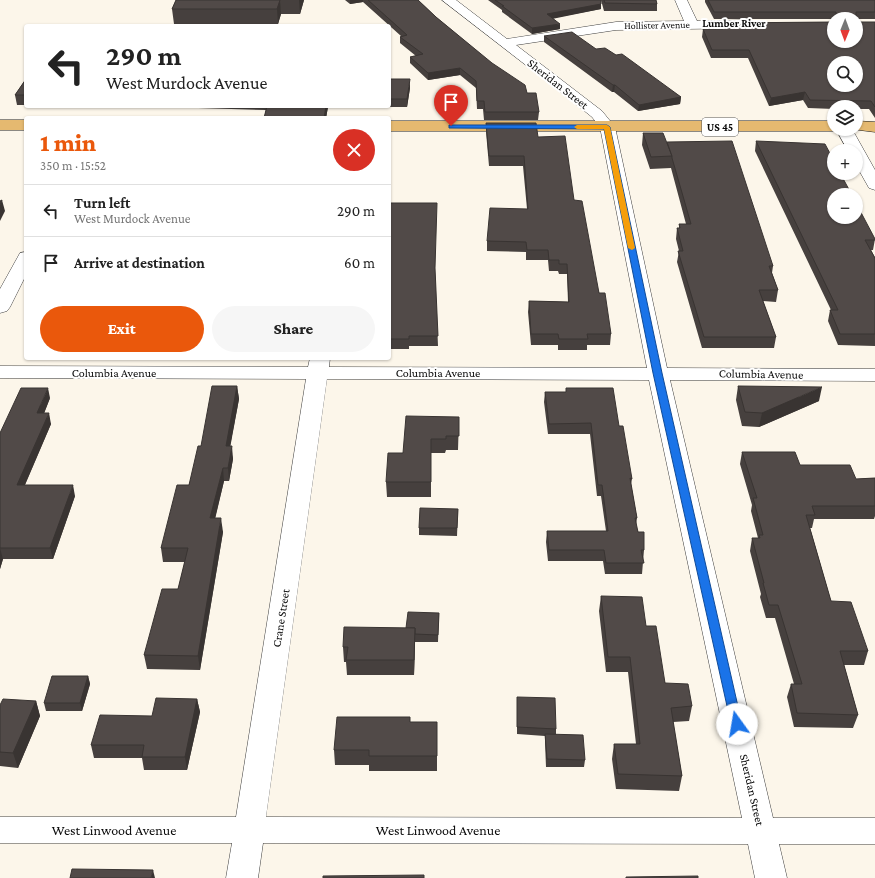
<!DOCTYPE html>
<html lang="en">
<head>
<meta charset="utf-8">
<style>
	body { margin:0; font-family:"Crimson Pro",serif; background:#f6f6f6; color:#222; height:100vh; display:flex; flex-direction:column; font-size:15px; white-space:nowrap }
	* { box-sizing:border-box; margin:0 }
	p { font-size:13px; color:#767676 }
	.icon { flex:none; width:22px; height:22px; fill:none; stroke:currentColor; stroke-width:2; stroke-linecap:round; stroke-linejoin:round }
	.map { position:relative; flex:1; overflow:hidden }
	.side { position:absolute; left:24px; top:116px; width:367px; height:244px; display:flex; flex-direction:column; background:#fff; border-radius:4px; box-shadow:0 1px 3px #0004 }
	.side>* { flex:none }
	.top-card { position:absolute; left:24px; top:24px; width:367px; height:84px; border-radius:4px; box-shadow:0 1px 3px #0004; background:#fff; color:#222; overflow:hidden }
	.needle { width:26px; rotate:181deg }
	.tools { position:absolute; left:827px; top:12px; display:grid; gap:8px }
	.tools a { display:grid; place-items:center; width:36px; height:36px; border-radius:50%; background:#fff; box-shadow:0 1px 3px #0004; font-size:20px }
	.pin { position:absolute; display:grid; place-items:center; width:34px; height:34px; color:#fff; margin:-41px -17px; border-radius:50% 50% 50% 0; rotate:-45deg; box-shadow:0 0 4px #0007 }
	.pin .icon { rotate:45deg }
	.me { position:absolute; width:44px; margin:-22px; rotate:347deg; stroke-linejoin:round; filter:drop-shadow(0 0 3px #0008) }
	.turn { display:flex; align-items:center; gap:14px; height:84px; padding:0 16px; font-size:18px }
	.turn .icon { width:52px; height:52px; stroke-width:2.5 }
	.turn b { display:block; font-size:28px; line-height:34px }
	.round { display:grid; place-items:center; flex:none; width:42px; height:42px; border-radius:21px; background:#f6f6f6 }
	.headline { display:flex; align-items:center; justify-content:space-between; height:68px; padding:0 16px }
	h1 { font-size:24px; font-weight:800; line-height:30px; color:#ea580c }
	.cta { display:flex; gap:8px; margin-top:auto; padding:8px 16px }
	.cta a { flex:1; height:46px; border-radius:24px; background:#ea580c; color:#fff; font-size:16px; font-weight:800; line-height:46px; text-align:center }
	.cta a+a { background:#f6f6f6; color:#222 }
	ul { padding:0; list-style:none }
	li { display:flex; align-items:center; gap:12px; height:52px; padding:0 16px; border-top:1px solid #e0e0e0 }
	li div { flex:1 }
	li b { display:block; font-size:15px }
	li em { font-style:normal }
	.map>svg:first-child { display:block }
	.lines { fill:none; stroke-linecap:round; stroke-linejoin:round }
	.minor-casing { stroke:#3d3d3d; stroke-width:1 }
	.primary-casing { stroke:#1b1b1b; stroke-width:1 }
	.minor { fill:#fff; fill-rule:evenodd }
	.primary { fill:#e5b970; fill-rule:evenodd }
	.wall { fill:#46403e }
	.shaded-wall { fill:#393432 }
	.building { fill:#514a48; stroke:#393432; fill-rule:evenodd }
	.route { fill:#1a73e8; stroke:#114b97 }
	.slow { fill:#f59e0b }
	.labels { text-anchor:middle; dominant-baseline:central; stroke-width:4; stroke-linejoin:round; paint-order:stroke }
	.far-street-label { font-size:10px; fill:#0a0a0a; stroke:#fff }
	.far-neighbourhood-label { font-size:11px; font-weight:bold; fill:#0a0a0a; stroke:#fff }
	.shield { fill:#fff; stroke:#545454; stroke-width:1 }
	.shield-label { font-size:11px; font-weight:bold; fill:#0a0a0a }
	.street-label { font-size:12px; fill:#0a0a0a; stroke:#fff }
	.near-street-label { font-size:14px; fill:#0a0a0a; stroke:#fff }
</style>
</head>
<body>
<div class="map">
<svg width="875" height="878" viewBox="0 0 875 878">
	<rect width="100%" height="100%" fill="#fcf6ea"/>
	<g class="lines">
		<defs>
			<g id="minor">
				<path d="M442,0H456L507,39L616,22L684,21L675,0H687L697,21L750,20L756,24L750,28L616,30L516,45L602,111L615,127L667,368L875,369V381L670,380L773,818H875V844H779L787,878H755L748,844L263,843L258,878H226L232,843H0V817H236L306,379L0,378V366L308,367L310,358H330L329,367L647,368L600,127L592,117L567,97ZM327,379L649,380L742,818L266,817Z"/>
				<polygon points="836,129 852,129 875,170 875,190 869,188 856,165 856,151 848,151"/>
				<polygon points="26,252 26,275 10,307 7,311 0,313 0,289 20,253"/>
			</g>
			<g id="primary">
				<rect x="0" y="120" width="26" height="10"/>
				<polygon points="389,121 834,121 834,129 839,129 834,131 389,131"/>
				<polygon points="856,121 875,122 875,132 851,129 856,129"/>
			</g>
		</defs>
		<use href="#minor" class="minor-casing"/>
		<use href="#primary" class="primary-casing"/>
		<use href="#minor" class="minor"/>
		<use href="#primary" class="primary"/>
	</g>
	<g class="wall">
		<polygon points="176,0 304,0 300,14 281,14 278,24 174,24 172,9"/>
		<polygon points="345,0 418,0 436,17 527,93 539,112 538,120 484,120 483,109 477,109 476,88 460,75 428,80 410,63 410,57 416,56 400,43 400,37 401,36 363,2 350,4"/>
		<polygon points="488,0 601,0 601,9 553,18 560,29 532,34 502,12 502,10"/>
		<polygon points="601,0 656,0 657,4 657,11 604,11"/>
		<polygon points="705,0 875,0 875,19 856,19 856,22 875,22 875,118 869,109 856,109 856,107 834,107 834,109 808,108 803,100 769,106 748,58 711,58 702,37 703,29 719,29 720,23 834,22 856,19 714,19 705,2"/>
		<polygon points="544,36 596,49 616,55 681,97 680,104 638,111 614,92 612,92 544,42"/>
		<polygon points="26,79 26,105 17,105 15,95"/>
		<polygon points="389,79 410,88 407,107 328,107 326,118 264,118 266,110 198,108 198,106 389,106"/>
		<polygon points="486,123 538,137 574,200 599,293 611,334 610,345 587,345 587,350 558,350 558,345 531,345 528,312 529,301 568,302 567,274 559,274 558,271 549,271 548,260 526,260 526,252 487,251 487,241 527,209 523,166 489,166 486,132"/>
		<polygon points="643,133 667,143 773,266 772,273 778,290 776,302 763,301 776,337 774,348 702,348 677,262 679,251 676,239 677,228 679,228 679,224 686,224 671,168 650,169 642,145"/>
		<polygon points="756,141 875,239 873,250 871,250 875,258 875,346 838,345 828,321 830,310 831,310 755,151"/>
		<polygon points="389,203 435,272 438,346 409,346 409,349 389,349"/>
		<polygon points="237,386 239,399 230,446 233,459 229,481 224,481 215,518 223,532 200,670 147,669 144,655 178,589 185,562 163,562 161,548 189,485 201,446"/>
		<polygon points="738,386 819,401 759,427 742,426 736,400"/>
		<polygon points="566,388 619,426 632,479 631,484 637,518 636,525 638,532 644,550 642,574 605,574 603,561 548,561 546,542 547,531 606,531 601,496 597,496 590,434 548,434 544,402 545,392 566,392"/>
		<polygon points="50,398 44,413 51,424 25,485 75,496 53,559 3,559 0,569 0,433"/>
		<polygon points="459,417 458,450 446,450 445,453 431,453 431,497 387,497 386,482 403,453"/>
		<polygon points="742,452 800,465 856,479 875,478 875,516 874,519 814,519 812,528 810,528 831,601 868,651 864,665 844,665 858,715 853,728 794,727 787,697 791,684 794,684 775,618 766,618 760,597 761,594 750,551 752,538 758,538 751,511 752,505 740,464"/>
		<polygon points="458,509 457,536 419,535 419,528"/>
		<polygon points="601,596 646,626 665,683 692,706 689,721 673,722 682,776 679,791 616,789 612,759 614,744 636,744 628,672 606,672 599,611"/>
		<polygon points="439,613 438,642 415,642 414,675 347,675 346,662 344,662 343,647 406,628"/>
		<polygon points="88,676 90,684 82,711 46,711 44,703"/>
		<polygon points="517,697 556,729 556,734 585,760 584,767 546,767 545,742 545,736 517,734"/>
		<polygon points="197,699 200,712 187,770 144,770 142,758 94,758 91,745 152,716"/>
		<polygon points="36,701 40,716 18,768 0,766 0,705"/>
		<polygon points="410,722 437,722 437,771 369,771 369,765 335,765 334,750"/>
	</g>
	<g class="shaded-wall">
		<polygon points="280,0 281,14 278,24 277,9"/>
		<polygon points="299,0 304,0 300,14"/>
		<polygon points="350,0 363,0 363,2 350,4"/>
		<polygon points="601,4 601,9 547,20 547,14"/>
		<polygon points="560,24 560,29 532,34 532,28"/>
		<polygon points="460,68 460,75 428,80 428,73"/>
		<polygon points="410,79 410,88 407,107 407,99"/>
		<polygon points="613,85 615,85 614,92 612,92"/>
		<polygon points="805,92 803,100 769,106 771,98"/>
		<polygon points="681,97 680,104 638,111 639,105"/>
		<polygon points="326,106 328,106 328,107 326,118 324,118"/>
		<polygon points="2,200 5,211 0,221 0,205"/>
		<polygon points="237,386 239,399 228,459 226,446"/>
		<polygon points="822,387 819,401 759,427 762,413"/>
		<polygon points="48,388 50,398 40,424 37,413"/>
		<polygon points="49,413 51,424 20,496 17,485"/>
		<polygon points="232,446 233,459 229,481 228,468"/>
		<polygon points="223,468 224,481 212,532 210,518"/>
		<polygon points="73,485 75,496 53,559 50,548"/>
		<polygon points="221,518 223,532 200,670 198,656"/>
		<polygon points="0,548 3,559 0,569"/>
		<polygon points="415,628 415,643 414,675 414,660"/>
		<polygon points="88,676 90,684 82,711 80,703"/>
		<polygon points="197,699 200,712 187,770 185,757"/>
		<polygon points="36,701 40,716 18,768 13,753"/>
		<polygon points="153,870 155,878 151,878"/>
	</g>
	<g class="building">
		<polygon points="176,0 280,0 277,9 172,9"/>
		<polygon points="368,0 418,0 436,17 492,63 525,85 527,93 536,93 539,112 485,112 484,101 477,101 476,81 460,68 428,73 410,57 423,54 400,37 407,35"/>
		<polygon points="495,0 601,0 601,4 547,14 560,24 532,28 502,6 504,6"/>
		<polygon points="604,0 656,0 657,4 605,3"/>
		<path d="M708,0H875V12H856V22H875V107L871,101L810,100L805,92L771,98L749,50H712L703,29H723L720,23L834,22V41H856V19H836V12H714ZM834,63H856V85H834Z"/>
		<polygon points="572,32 596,49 605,48 616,55 622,54 681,97 639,105 615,85 613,85 544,36"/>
		<polygon points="26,79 26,95 15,95"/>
		<polygon points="389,79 410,79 407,99 389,99"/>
		<polygon points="267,106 326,106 324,118 264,118"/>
		<polygon points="486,123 536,123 538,137 565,136 574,200 582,201 599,293 605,293 611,334 587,334 588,339 559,339 558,334 531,334 529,301 569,302 567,264 559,264 559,260 549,260 548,250 527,250 526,242 487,241 490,208 528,209 524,156 489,156"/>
		<polygon points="643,133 663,133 672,156 651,157"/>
		<polygon points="732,141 773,266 769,266 778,290 759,290 776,337 704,337 678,251 683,251 677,228 680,228 679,224 691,224 672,158 672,156 667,142"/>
		<polygon points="756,141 825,144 834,161 834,173 840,173 852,195 834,195 834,217 856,217 856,203 875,239 875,240 865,240 875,258 875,334 840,334 830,310 838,310"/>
		<polygon points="2,200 0,205 0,201"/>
		<polygon points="389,203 437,203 435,268 438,336 409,336 409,339 389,339"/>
		<polygon points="212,386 237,386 226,446 232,446 228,468 223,468 210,518 221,518 198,656 144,655 162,589 178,589 188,548 161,548 177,485 189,485 198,446 201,446"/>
		<polygon points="738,386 822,387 762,413 745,412"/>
		<polygon points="21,388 48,388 37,413 49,413 17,485 73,485 50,548 0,548 0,433"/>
		<polygon points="566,388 613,388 619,426 623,426 632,479 630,478 637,518 635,518 638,532 644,532 644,550 641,550 644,563 606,563 604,550 549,550 547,531 608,531 602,485 598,485 591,423 549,424 545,392 566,392"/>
		<polygon points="406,416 459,417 459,436 446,436 446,439 431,439 431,482 386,482 388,453 403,453"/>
		<polygon points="742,452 795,452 800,465 850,465 856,479 875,478 875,506 812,506 815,515 806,515 831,601 851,602 868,651 840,651 858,715 797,713 791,684 802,684 778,605 769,605 763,583 764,583 752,538 760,538 759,535 763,535 753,498 757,498"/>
		<polygon points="420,508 458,509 457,528 419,528"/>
		<polygon points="601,596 642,597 646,626 656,626 665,683 688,684 692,706 671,708 682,776 618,774 614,744 640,744 630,657 608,657"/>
		<polygon points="408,612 439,613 438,635 415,634 415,628 406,628"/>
		<polygon points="344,627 415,628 414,660 346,660 348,647 343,647"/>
		<polygon points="52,676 88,676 80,703 44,703"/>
		<polygon points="517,697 555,698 556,729 517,727"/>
		<polygon points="156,698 197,699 185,757 142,757 144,745 91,745 100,715 152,716"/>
		<polygon points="3,699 36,701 13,753 0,752 0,705"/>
		<polygon points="337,717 410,717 410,722 437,722 437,756 369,756 369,750 334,750"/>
		<polygon points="545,734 583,735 585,760 547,759"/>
		<polygon points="72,869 153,870 151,878 70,878"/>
		<polygon points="424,875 424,878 323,878 323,876"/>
		<polygon points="698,876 698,878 626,878 626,877"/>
	</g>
	<polygon class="route" points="449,125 607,125 610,127 662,373 742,724 741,727 732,727 731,724 653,373 604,129 451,128 449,128"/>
	<polygon class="slow" points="607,125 610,127 635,248 632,250 628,248 604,129 577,129 574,127 577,125"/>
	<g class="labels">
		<g class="far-street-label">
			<text transform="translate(657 25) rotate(-1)">Hollister Avenue</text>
		</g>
		<g class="far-neighbourhood-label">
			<text x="734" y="23">Lumber River</text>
		</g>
		<rect class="shield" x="702" y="118" width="36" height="18" rx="3"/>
		<g class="shield-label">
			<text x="720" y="127">US 45</text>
		</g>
		<g class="street-label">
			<text transform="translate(558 84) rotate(38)">Sheridan Street</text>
			<text x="114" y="373">Columbia Avenue</text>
			<text x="438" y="373">Columbia Avenue</text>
			<text transform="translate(761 374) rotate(1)">Columbia Avenue</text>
			<text transform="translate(281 618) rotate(-81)">Crane Street</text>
			<text transform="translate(752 790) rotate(77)">Sheridan Street</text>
		</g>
		<g class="near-street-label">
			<text x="114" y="830">West Linwood Avenue</text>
			<text x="438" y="830">West Linwood Avenue</text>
		</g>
	</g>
</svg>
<div class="tools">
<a><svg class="needle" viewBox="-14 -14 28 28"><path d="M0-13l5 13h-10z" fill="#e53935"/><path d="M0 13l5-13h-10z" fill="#767676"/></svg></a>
<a><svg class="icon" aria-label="search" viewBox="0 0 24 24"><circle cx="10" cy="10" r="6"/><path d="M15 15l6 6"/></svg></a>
<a><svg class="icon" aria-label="layers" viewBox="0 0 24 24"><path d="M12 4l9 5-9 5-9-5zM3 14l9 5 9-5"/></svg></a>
<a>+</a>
<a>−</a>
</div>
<div class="pin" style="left:451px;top:126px;background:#d93025"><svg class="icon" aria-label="arrive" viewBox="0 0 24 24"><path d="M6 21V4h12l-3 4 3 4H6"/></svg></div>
<svg class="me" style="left:737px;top:724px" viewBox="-20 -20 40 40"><circle r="19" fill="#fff"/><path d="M0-13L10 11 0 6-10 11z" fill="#1a73e8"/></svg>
<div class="top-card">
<div class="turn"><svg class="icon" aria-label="left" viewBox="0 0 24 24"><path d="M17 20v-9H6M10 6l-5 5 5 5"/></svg><div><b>290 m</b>West Murdock Avenue</div></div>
</div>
<section class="side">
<div class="headline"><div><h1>1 min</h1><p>350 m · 15:52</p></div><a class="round" style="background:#d93025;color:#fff"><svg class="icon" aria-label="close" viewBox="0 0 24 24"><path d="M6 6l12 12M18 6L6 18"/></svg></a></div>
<ul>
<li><svg class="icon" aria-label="left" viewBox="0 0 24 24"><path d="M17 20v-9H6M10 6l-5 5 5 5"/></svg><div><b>Turn left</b><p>West Murdock Avenue</p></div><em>290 m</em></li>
<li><svg class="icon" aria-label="arrive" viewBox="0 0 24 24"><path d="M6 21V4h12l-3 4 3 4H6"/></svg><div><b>Arrive at destination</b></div><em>60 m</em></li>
</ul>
<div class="cta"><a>Exit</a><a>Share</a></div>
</section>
</div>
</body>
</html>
